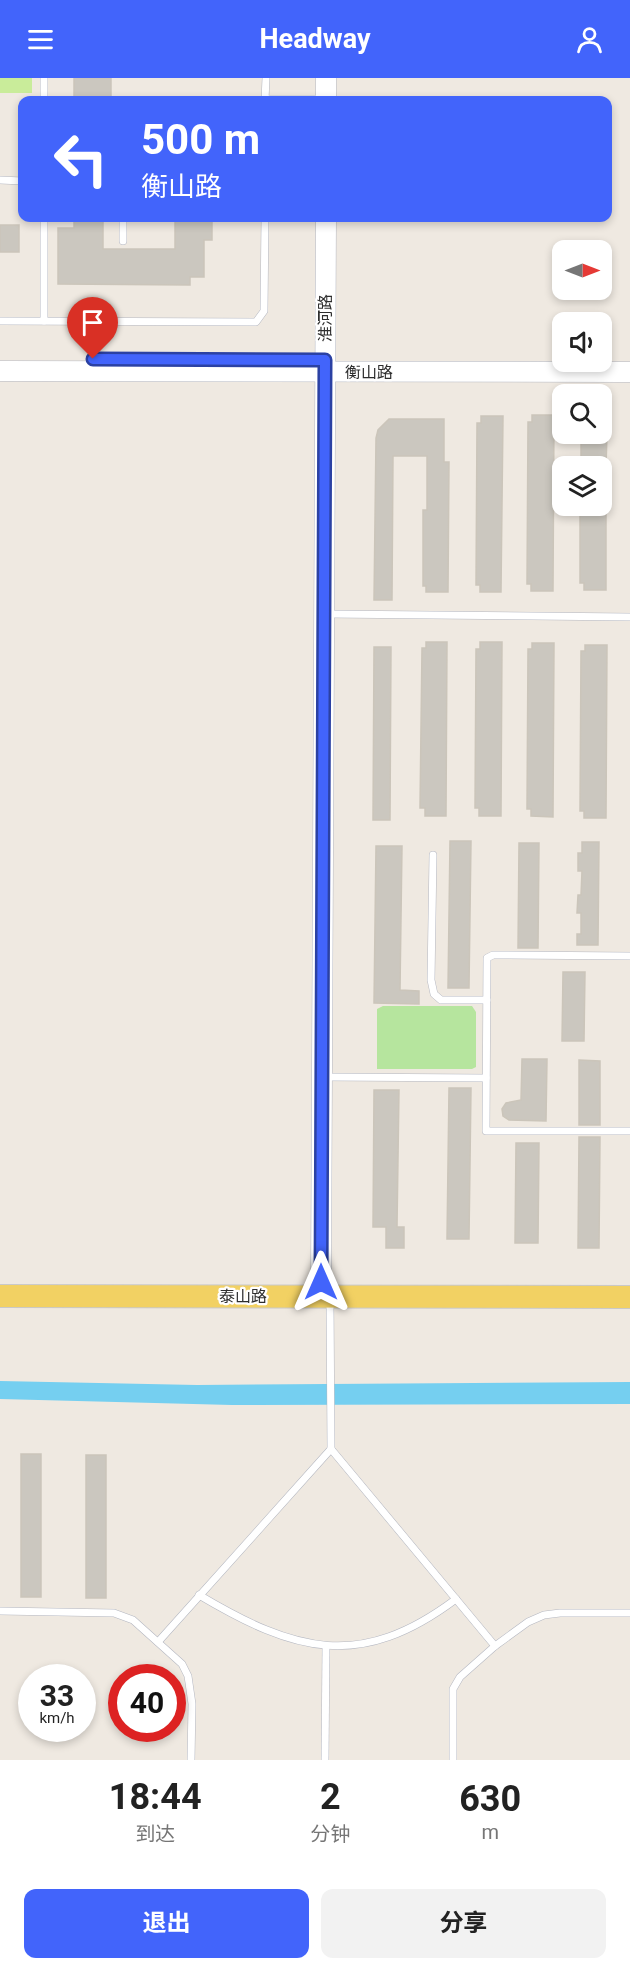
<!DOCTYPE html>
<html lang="zh">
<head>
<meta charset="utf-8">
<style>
	body { margin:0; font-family:Roboto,"Noto Sans SC",sans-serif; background:#f2f2f2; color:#222; height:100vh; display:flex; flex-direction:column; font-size:22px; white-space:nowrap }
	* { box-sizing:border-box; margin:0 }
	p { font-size:20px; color:#767676 }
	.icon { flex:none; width:33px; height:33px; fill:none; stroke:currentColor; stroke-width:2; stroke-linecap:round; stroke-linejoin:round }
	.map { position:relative; height:1682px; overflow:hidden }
	.sheet { display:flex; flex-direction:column; background:#fff; flex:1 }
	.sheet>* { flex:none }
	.guide { position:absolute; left:18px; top:18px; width:594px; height:126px; border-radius:12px; box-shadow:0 3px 9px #0003; background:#4264fb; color:#fff; overflow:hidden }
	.needle { width:39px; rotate:90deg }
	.controls { position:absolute; left:552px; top:162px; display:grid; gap:12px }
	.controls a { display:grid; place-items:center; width:60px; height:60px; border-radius:12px; background:#fff; box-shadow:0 3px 9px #0003; font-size:30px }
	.speed { position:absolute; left:18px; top:1586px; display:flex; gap:12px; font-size:30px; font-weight:700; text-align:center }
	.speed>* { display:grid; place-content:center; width:78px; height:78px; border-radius:50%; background:#fff; box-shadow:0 3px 9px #0003; line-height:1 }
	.speed small { font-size:15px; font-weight:400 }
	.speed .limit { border:9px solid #d22; background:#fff; color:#111 }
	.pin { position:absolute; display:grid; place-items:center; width:51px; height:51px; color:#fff; margin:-62px -26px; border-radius:50% 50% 50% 0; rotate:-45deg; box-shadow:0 0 6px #0007 }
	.pin .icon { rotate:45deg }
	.me { position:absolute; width:66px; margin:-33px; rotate:0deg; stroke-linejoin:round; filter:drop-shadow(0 0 4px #0008) }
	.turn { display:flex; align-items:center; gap:21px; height:126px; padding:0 24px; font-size:27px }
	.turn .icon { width:78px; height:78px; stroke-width:2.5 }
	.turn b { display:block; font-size:42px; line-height:51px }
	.eta { display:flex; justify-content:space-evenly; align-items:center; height:102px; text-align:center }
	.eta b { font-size:36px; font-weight:700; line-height:42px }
	.button { display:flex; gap:12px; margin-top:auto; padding:12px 24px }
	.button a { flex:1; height:69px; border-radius:12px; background:#4264fb; color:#fff; font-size:24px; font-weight:700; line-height:69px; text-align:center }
	.button a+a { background:#f2f2f2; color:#222 }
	header { display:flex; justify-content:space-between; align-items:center; height:78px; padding:0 24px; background:#4264fb; color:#fff; font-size:27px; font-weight:700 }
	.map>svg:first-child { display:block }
	.green { fill:#b6e59e }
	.pitch { fill:#c9ec9a }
	.water { fill:#75cff0 }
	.building { fill:#cbc7bf; stroke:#cbc5ba; stroke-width:1.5 }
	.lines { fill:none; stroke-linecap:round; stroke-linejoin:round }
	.lane-casing { stroke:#b4b7c1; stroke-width:8 }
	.secondary-casing { stroke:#b4b7c1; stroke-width:21 }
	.primary-casing { stroke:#c9c9c9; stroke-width:24 }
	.lane { stroke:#fff; stroke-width:7 }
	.secondary { stroke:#fff; stroke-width:20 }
	.primary { stroke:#f2d163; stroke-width:22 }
	.route-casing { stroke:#2b41a3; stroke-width:15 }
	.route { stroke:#4264fb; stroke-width:10 }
	.labels { text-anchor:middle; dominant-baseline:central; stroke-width:4.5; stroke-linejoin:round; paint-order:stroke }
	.street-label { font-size:16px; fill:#2e2e2e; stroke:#fff }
</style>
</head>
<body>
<header><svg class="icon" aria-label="menu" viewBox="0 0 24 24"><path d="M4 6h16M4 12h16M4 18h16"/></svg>Headway<svg class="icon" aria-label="person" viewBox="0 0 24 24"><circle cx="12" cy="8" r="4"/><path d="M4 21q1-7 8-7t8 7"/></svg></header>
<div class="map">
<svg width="630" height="1682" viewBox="0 0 630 1682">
	<rect width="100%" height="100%" fill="#efe9e1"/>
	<polygon class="green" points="383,928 472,928 476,934 476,989 472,991 377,991 377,931"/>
	<rect class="pitch" x="0" y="0" width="32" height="15"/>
	<polygon class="water" points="0,1303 197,1307 630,1304 630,1326 232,1327 0,1321"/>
	<g class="building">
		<rect x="74" y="0" width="37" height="22"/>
		<polygon points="74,140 103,140 103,171 175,171 175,140 212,140 212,162 204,162 204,199 190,199 190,207 58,206 58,150 74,150"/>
		<rect x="0" y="147" width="19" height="27"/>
		<polygon points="532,337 554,337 553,513 531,513 531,506 527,506 528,344 532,344"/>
		<polygon points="481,338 503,338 501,514 480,514 480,507 476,507 477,345 481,345"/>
		<polygon points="389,341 444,341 444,384 449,384 448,514 426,514 426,508 423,508 423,432 427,432 427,378 393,378 392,522 374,522 376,360 378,352"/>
		<polygon points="581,356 607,356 606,388 581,388"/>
		<polygon points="584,428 606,428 606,512 584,512 584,505 580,505 580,432 584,432"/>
		<polygon points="426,564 447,564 446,738 425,738 425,730 420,730 422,570 426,570"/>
		<polygon points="480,564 502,564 501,738 479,738 479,730 475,730 476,571 480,571"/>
		<polygon points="532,565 554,565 553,739 531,738 531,731 527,731 528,571 532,571"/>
		<polygon points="585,567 607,567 606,740 584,740 584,733 580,733 581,573 585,573"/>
		<polygon points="374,569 391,569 390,742 373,742"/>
		<polygon points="450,763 471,763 469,910 448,910"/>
		<polygon points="582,764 599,764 598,867 577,867 577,856 581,856 581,835 577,835 578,817 581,817 582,793 578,793 578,775 582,775"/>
		<polygon points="519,765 539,765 538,870 518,870"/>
		<polygon points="376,768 402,768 400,912 419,913 419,926 374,925"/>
		<polygon points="563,894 585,894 584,963 562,963"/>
		<polygon points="522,981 547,981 546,1043 509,1042 503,1038 502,1031 506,1025 521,1022"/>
		<polygon points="579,982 600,983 600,1047 579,1047"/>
		<polygon points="449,1010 471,1010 469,1161 447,1161"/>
		<polygon points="374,1012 399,1012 397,1149 404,1149 404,1170 386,1170 386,1149 373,1149"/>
		<polygon points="579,1059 600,1059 599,1170 578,1170"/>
		<polygon points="516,1065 539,1065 538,1165 515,1165"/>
		<rect x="21" y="1376" width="20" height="143"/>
		<rect x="86" y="1377" width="20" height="143"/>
	</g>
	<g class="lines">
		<defs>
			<g id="lane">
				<polyline points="265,21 323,21"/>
				<polyline points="44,22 44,0"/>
				<polyline points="265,22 266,0"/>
				<polyline points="0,102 22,103"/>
				<polyline points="44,140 44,243"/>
				<polyline points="123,163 123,140"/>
				<polyline points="0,243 256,244 264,233 265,140"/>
				<polyline points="327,536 630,539"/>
				<polyline points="433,777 431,902 434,916 441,922 487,922"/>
				<polyline points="630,878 493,877 487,880 486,1053 630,1053"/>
				<polyline points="323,999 486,1000"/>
				<polyline points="330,1221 331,1371 495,1568"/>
				<path d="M199,1517C295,1574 360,1593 456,1521"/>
				<polyline points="0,1533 114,1535 133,1542 182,1586 188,1598 192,1626 191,1682"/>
				<polyline points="158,1564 331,1371"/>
				<polyline points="325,1682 326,1568"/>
				<polyline points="453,1682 453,1611 460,1599 495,1568 528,1544 544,1537 560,1535 630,1535"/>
			</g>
			<g id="secondary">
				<polyline points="326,22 326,0"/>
				<polyline points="0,293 630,294"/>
				<polyline points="321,1204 326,140"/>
			</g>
			<polyline id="primary" points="0,1218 630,1219"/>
		</defs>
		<use href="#lane" class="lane-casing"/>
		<use href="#secondary" class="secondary-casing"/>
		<use href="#primary" class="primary-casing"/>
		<use href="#lane" class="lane"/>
		<use href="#secondary" class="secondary"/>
		<use href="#primary" class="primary"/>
	</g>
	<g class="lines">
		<defs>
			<polyline id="route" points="93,281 325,282 321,1204"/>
		</defs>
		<use href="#route" class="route-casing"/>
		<use href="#route" class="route"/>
	</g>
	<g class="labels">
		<g class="street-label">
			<text transform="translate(325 240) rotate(-90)">淮河路</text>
			<text x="369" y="294">衡山路</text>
			<text x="243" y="1218">泰山路</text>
		</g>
	</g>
</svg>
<div class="controls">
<a><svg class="needle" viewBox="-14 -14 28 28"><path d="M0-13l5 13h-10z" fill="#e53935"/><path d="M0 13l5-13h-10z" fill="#767676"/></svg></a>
<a><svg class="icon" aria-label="sound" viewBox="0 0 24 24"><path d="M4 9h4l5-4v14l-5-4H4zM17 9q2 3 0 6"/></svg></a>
<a><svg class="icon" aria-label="search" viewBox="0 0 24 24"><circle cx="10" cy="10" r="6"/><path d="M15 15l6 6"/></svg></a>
<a><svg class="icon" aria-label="layers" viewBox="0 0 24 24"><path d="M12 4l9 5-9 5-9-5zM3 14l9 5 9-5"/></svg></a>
</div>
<div class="speed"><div>33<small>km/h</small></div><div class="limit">40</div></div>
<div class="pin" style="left:93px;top:281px;background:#d93025"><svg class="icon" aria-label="arrive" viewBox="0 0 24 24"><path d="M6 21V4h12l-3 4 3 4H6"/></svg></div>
<svg class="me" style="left:321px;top:1204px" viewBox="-20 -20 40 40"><path d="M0-17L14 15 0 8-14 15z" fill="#4264fb" stroke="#fff" stroke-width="4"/></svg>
<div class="guide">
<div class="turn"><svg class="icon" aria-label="left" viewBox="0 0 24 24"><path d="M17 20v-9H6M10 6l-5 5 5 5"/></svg><div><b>500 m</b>衡山路</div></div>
</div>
</div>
<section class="sheet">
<div class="eta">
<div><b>18:44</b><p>到达</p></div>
<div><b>2</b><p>分钟</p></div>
<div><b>630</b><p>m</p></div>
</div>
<div class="button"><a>退出</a><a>分享</a></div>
</section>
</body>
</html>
